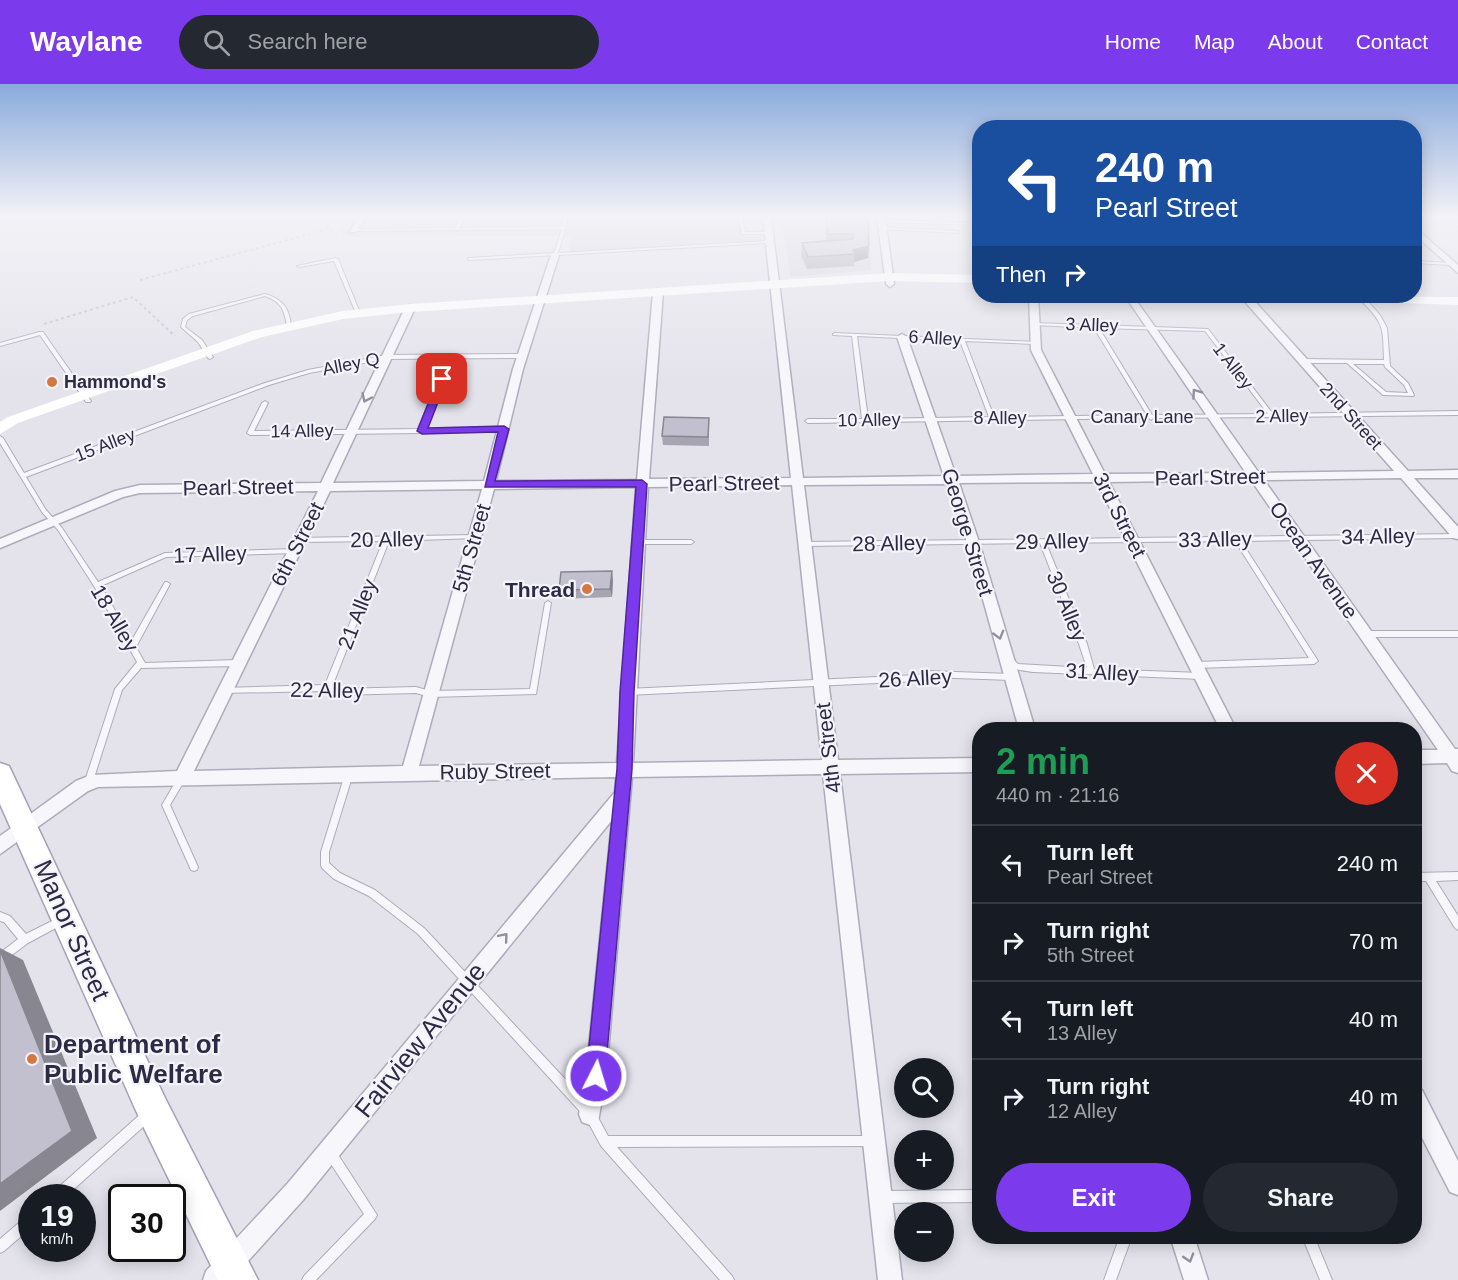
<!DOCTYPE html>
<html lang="en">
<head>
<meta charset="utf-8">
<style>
	body { margin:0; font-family:Helvetica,sans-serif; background:#242831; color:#f1f3f6; height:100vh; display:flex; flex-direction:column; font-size:22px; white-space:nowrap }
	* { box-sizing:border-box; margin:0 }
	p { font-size:20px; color:#9ea1a6 }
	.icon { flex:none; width:33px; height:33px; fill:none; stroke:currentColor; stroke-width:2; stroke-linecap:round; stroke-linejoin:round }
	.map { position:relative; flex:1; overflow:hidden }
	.side { position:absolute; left:972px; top:638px; width:450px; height:522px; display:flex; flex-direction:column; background:#171b24; border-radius:24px; box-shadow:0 3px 15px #0003 }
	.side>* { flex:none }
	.banner { position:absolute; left:972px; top:36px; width:450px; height:183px; border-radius:24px; box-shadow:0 3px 15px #0003; background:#1a4fa0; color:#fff; overflow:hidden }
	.controls { position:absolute; left:894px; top:974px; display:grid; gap:12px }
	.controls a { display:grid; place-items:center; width:60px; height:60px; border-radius:50%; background:#171b24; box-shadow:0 3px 15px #0003; font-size:30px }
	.speed { position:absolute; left:18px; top:1100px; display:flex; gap:12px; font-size:30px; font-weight:700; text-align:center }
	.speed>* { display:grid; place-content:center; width:78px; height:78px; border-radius:50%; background:#171b24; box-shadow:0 3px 15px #0003; line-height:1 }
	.speed small { font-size:15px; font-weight:400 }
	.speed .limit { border:3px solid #111; border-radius:9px; background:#fff; color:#111 }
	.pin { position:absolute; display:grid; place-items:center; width:51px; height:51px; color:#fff; margin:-26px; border-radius:12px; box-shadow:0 3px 9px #0006 }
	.me { position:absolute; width:66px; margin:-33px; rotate:5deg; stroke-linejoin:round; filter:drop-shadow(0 0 4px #0008) }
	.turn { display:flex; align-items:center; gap:21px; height:126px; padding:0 24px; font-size:27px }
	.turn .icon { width:78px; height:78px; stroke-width:2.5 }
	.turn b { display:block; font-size:42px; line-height:51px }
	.then { display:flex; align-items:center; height:57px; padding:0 24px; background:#0003; gap:12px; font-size:22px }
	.round { display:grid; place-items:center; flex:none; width:63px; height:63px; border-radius:32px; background:#242831 }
	.overview { display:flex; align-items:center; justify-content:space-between; height:102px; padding:0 24px }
	h1 { font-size:36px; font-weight:700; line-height:45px; color:#1e9e55 }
	.primary-button { display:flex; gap:12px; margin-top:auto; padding:12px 24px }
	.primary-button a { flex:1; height:69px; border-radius:36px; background:#7c3aed; color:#fff; font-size:24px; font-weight:700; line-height:69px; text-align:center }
	.primary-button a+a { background:#242831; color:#f1f3f6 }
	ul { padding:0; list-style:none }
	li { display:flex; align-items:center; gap:18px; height:78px; padding:0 24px; border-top:2px solid #363941 }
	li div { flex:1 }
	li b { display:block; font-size:22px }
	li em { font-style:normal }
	header { display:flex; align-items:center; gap:36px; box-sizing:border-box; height:84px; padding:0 30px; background:#7c3aed; color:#fff }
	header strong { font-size:28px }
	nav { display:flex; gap:33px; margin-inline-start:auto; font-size:21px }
	.search { width:420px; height:54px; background:#242831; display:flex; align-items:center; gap:15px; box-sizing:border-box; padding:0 21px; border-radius:33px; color:#9ea1a6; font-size:22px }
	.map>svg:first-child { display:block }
	.built { fill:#d6d5e1 }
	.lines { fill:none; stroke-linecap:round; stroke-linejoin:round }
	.service-casing { stroke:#adacba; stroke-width:2 }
	.minor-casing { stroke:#adacba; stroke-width:3 }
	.primary-casing { stroke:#a4a1b8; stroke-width:3 }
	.path { stroke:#c2c1cb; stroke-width:2; stroke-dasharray:3 3; stroke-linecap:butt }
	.service { fill:#f7f6fa; fill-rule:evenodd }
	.minor { fill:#f7f6fa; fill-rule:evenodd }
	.secondary { fill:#fff; fill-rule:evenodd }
	.primary { fill:#fff; fill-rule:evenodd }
	.wall { fill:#a7a5b2 }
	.shaded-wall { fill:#888691 }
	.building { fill:#c2c0cf; stroke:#888691; stroke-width:1.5 }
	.oneway { stroke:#9290a0 }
	.route { fill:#7c3aed; stroke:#51269a; stroke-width:1.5 }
	.poi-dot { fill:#d67743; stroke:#f4f3f9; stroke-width:2 }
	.labels { text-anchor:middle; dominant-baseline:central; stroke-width:4.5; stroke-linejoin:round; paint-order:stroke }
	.far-street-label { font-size:18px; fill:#2d2a45; stroke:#f4f3f9 }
	.far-poi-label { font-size:18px; font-weight:bold; fill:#2d2a45; stroke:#f4f3f9; text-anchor:start }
	.street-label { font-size:21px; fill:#2d2a45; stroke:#f4f3f9 }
	.poi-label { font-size:21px; font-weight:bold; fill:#2d2a45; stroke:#f4f3f9; text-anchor:end }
	.near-street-label { font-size:26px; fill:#2d2a45; stroke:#f4f3f9 }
	.near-poi-label { font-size:26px; font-weight:bold; fill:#2d2a45; stroke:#f4f3f9; text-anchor:start }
</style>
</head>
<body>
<header>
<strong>Waylane</strong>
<div class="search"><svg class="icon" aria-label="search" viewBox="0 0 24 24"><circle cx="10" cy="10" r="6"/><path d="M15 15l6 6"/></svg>Search here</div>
<nav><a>Home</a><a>Map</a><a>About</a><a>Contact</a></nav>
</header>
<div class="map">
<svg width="1458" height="1196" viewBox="0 0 1458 1196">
	<rect width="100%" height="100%" fill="#e4e3ec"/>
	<g class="built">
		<polygon points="355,133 762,133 763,156 569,168 572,152 350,153 340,148"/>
		<polygon points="780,133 869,133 871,186 791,193"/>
	</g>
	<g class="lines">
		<defs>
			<g id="service">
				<polygon points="467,133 472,133 463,138 459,144 562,143 564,133 568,133 566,144 558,169 768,157 770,158 768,159 470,176 468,176 468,174 554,169 562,145 458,146 456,147 454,146 353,147 351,146 353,145 455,144 460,136"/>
				<polygon points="738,133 742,133 745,148 768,148 770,149 768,150 742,150"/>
				<polygon points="882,136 980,139 980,141 881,138 880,137"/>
				<polygon points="882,143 957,147 959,148 957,149 881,145 880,144"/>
				<polygon points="336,174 338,175 360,229 360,230 356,229 334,177 299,183 297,182"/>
				<polygon points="1414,177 1451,179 1453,180 1451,181 1414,179"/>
				<path d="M265,210C283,215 290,225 291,243L287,242C284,226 282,218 265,212L193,232L187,236L185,243L202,256L213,273L210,275L208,274L198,258L181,243L183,235L189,230Z"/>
				<path d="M1359,212H1363L1380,231L1387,244L1390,282L1408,299L1414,311L1413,312L1383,311L1347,279H1303L1300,277L1303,275L1384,276C1383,241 1384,240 1359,214ZM1353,280H1384L1385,283L1404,301L1408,309L1386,308Z"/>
				<path d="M1032,239L1093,241L1095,240L1097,241L1208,245L1273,330L1458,327V331L1276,333L1273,335L1270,333L1153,334L1151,336L1149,334L808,339L805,337L808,335H862L852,252L833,251V250L835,249L1037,258V259L1035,260L965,257L994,333L1147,331L1094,244L1034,241H1032ZM1099,244L1205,247L1268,330L1152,331ZM857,252L960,257L989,333L868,335Z"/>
				<polygon points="39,248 43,248 91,317 90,318 86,318 40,251 0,262 0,259"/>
				<polygon points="386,271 522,270 525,272 522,274 386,275 309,289 269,301 26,393 46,426 62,444 98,498 165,469 294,465 297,467 294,469 166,473 101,502 132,556 165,498 167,498 170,500 136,563 145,579 237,576 241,579 237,582 141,584 122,606 92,700 91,703 88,704 85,703 84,700 115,605 137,578 94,502 58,446 42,428 0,359 0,352 3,354 24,389 265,299 308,286"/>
				<polygon points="443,293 446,295 426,345 504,343 507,345 506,346 422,349 250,351 247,349 262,319 265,317 268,319 254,347 420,345 440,295"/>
				<path d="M1458,450V454L1241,457L1318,577L1314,580L1196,584L1192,581L1196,578L1309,574L1235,457L1046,459L1087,560L1094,585L1201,589L1204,590L1205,592L1204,594L1201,595L1033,588C1020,586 1014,587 1005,576L1006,574H1012L1018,580L1087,584L1079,560L1040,459L805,462L802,460L805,458Z"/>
				<polygon points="475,451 477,452 477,454 389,457 332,603 338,605 416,603 430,607 530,605 545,519 548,517 551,519 536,610 430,613 416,609 337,611 327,607 221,609 220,607 221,605 224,604 325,601 383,457 299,458 296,456 297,454"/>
				<polygon points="636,456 691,456 694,458 691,460 636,460 635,458"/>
				<polygon points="1366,547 1458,547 1458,553 1366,553 1362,550"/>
				<polygon points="927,587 1011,590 1014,591 1015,593 1014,595 1011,596 928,593 919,597 627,611 624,610 623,608 624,606 627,605 918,591"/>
				<polygon points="349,687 352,688 353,690 329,768 329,779 340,789 375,806 424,844 594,1026 608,1052 871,1052 875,1053 876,1057 875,1061 871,1062 617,1063 732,1192 734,1196 720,1196 601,1062 586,1034 418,850 369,812 334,795 322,784 321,781 321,768 345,690 346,688"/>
				<polygon points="182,690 185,692 186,694 170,721 198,783 197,786 194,787 191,786 162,721 179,692"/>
				<polygon points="1458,788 1458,796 1436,797 1458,832 1458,846 1455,844 1426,797 1414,797 1414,789"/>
				<polygon points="0,828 10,832 26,850 62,832 65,833 67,836 65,839 28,859 0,880 0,869 18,855 4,838 0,837"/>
				<polygon points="148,1026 152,1027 153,1031 152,1035 65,1113 50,1113 52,1109 144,1027"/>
				<polygon points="331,1064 335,1066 377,1131 375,1135 316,1196 302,1196 304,1192 364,1130 327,1074 325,1070 327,1066"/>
				<polygon points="980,1106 980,1118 882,1119 878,1117 876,1113 878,1109 882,1107"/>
				<polygon points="32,1129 32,1143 4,1167 0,1169 0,1155 28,1131"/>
				<polygon points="1120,1152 1132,1152 1116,1196 1104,1196"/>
				<polygon points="1302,1152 1314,1152 1332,1196 1320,1196"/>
			</g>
			<g id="minor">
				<polygon points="358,133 366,133 356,148 350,148"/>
				<path d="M763,133H771L803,394L944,392L897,253L902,250L907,253L956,392L1093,390L1031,266L1029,212H1038L1041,266L1105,390L1246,389L1125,212H1133L1259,389L1394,387L1240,212H1250L1408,387L1458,386V394H1414L1458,443V455L1453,454L1401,394L1264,396L1455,665H1458V689L1452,687L1447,679L1414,680V666H1438L1251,396L1109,398L1236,645H1220L1097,398L959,399L979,458L1035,645H1019L967,458L947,400L804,401L838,676L980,674V688L840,690L902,1196H878L823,690L632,693L606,992L598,1038L590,1041L582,1038L579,1030L586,992L612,736L304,1115L231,1196H203L206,1187L288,1099L615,708L616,693L98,703L88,707L0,770V752L76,697L91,691L177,687L318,407L140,409L123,413L0,464V455L115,407L140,401L321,399L405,224L410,221L415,224L333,399L484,397L513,285L551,171L555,168L559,171L523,285L496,397L637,396L653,208L658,205L663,208L649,395L791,394ZM792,401L822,676L633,679L648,403ZM636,403L617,679L419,682L494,405ZM482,405L403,682L194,687L330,407Z"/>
				<polygon points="877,133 885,133 894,200 890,203 886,200"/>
				<polygon points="1414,143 1458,181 1458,189 1414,150"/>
				<polygon points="1414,1004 1422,1006 1458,1077 1458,1111 1450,1108 1414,1038"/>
				<polygon points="1170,1152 1194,1152 1208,1196 1184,1196"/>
			</g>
			<polygon id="primary" points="0,679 9,682 165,1014 258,1196 218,1196 141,1038 0,720"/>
		</defs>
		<use href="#service" class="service-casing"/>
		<use href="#minor" class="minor-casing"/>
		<use href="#primary" class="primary-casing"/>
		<g class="path">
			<polyline points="337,133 327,144 337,150"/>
			<polyline points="140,196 328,145"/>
			<polyline points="44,240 133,213 175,252"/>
		</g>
		<use href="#service" class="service"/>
		<use href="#minor" class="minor"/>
		<g class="secondary">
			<polygon points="889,189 980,191 980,199 889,197 410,228 343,235 262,253 18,339 0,350 0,338 8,333 253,247 343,227 410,220"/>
			<polygon points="1215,212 1458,213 1458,221 1323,216 1307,219 1221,216"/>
		</g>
		<use href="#primary" class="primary"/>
	</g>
	<g class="wall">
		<polygon points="826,133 868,133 868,174 854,178 854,182 807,185 801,171 802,159 826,157"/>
		<polygon points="709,334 709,362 663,361 662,352"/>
		<polygon points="613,496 612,513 561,515 559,506"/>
	</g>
	<g class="shaded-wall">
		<polygon points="869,162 868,174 854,178 855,170 853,166"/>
		<polygon points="612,487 613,496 612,513 610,505"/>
		<polygon points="0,864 23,876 97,1054 0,1127"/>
	</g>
	<g class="building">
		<polygon points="826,133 868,133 869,162 853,166 855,170 808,173 802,159 853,155 853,150 827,150"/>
		<polygon points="664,333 709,334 708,353 662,352"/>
		<polygon points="612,487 610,505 559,506 561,488"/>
		<polygon points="0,866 72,1047 0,1100"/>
	</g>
	<defs><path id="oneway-chevron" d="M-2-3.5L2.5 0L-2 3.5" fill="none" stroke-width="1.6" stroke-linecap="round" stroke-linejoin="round" transform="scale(1.5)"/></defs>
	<g class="oneway">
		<use href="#oneway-chevron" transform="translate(1196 309) rotate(-125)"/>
		<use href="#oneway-chevron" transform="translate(366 314) rotate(115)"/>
		<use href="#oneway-chevron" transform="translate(999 551) rotate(74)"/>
		<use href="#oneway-chevron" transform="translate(504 853) rotate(-50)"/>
		<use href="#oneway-chevron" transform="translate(1189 1174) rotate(73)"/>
	</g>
	<linearGradient id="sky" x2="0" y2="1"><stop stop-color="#8aaadd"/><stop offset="0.44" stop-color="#f3f2f6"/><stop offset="1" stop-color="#f3f2f6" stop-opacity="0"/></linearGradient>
	<rect width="1458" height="300" fill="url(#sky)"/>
	<polygon class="route" points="442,292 447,295 428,344 504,342 509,345 495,397 642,396 647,400 634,608 632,685 605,992 603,998 596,1001 589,998 586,992 617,685 620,608 636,403 485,403 498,348 422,350 417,347 438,295"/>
	<g class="poi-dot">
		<circle cx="52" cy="298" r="6"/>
		<circle cx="587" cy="505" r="6"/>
		<circle cx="32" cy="975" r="6"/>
	</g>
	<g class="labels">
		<g class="far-street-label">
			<text transform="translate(1092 241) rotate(2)">3 Alley</text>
			<text transform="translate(935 254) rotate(3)">6 Alley</text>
			<text transform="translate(351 280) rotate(-11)">Alley Q</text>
			<text transform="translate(1233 282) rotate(52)">1 Alley</text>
			<text transform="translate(1282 332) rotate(-1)">2 Alley</text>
			<text transform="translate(1351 332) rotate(48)">2nd Street</text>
			<text x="1142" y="333">Canary Lane</text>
			<text x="1000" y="334">8 Alley</text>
			<text transform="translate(869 336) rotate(-1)">10 Alley</text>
			<text transform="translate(302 347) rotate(-1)">14 Alley</text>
			<text transform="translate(105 361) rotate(-21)">15 Alley</text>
		</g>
		<g class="far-poi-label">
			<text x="64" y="298">Hammond's</text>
		</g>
		<g class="street-label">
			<text transform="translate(1210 393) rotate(-1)">Pearl Street</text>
			<text transform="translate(724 399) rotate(-1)">Pearl Street</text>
			<text transform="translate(238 403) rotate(-1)">Pearl Street</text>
			<text transform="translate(1120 431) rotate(63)">3rd Street</text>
			<text transform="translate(968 448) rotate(73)">George Street</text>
			<text transform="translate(1378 452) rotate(-1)">34 Alley</text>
			<text transform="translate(387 455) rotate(-1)">20 Alley</text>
			<text transform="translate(1215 455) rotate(-1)">33 Alley</text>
			<text transform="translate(1052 457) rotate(-1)">29 Alley</text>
			<text transform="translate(889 459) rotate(-1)">28 Alley</text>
			<text transform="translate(297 460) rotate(-63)">6th Street</text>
			<text transform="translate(471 464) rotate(-74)">5th Street</text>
			<text transform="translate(210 470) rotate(-2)">17 Alley</text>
			<text transform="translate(1314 476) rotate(55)">Ocean Avenue</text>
			<text transform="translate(1067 522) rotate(68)">30 Alley</text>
			<text transform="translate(357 530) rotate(-69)">21 Alley</text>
			<text transform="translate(115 534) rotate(60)">18 Alley</text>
			<text transform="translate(1102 588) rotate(3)">31 Alley</text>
			<text transform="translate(915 594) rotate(-3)">26 Alley</text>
			<text transform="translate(327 606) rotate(1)">22 Alley</text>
			<text transform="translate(828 664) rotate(-97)">4th Street</text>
			<text transform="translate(495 687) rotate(-1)">Ruby Street</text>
		</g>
		<g class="poi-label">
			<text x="575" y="505">Thread</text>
		</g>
		<g class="near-street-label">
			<text transform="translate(72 846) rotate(66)">Manor Street</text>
			<text transform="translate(420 956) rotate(-51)">Fairview Avenue</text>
		</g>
		<g class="near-poi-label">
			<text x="44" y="960">Department of<tspan x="44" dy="30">Public Welfare</tspan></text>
		</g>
	</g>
</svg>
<div class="controls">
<a><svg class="icon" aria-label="search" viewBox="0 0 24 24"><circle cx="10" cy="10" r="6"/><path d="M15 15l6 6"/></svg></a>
<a>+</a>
<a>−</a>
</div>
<div class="speed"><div>19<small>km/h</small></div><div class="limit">30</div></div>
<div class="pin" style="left:442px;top:295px;background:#d93025"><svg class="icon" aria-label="arrive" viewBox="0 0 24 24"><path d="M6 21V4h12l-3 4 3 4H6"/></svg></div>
<svg class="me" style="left:596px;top:992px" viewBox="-20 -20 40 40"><circle r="17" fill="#7c3aed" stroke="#fff" stroke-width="3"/><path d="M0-11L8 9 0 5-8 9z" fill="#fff"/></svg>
<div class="banner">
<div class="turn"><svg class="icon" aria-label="left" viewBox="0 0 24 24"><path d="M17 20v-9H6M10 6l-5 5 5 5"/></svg><div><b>240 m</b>Pearl Street</div></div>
<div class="then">Then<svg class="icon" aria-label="right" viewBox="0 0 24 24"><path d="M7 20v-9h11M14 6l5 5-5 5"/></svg></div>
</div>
<section class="side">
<div class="overview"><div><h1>2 min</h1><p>440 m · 21:16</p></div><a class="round" style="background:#d93025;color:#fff"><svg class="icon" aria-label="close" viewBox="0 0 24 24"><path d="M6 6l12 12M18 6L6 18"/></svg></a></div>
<ul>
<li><svg class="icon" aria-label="left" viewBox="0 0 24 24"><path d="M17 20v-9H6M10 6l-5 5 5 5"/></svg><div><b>Turn left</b><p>Pearl Street</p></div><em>240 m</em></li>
<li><svg class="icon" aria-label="right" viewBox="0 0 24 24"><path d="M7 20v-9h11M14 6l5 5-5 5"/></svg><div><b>Turn right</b><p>5th Street</p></div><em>70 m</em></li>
<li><svg class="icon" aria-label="left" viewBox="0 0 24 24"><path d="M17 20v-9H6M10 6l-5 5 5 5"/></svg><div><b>Turn left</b><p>13 Alley</p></div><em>40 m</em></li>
<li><svg class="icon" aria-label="right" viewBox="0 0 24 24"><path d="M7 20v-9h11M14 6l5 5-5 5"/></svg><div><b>Turn right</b><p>12 Alley</p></div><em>40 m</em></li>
</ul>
<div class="primary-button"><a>Exit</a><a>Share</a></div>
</section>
</div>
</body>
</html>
